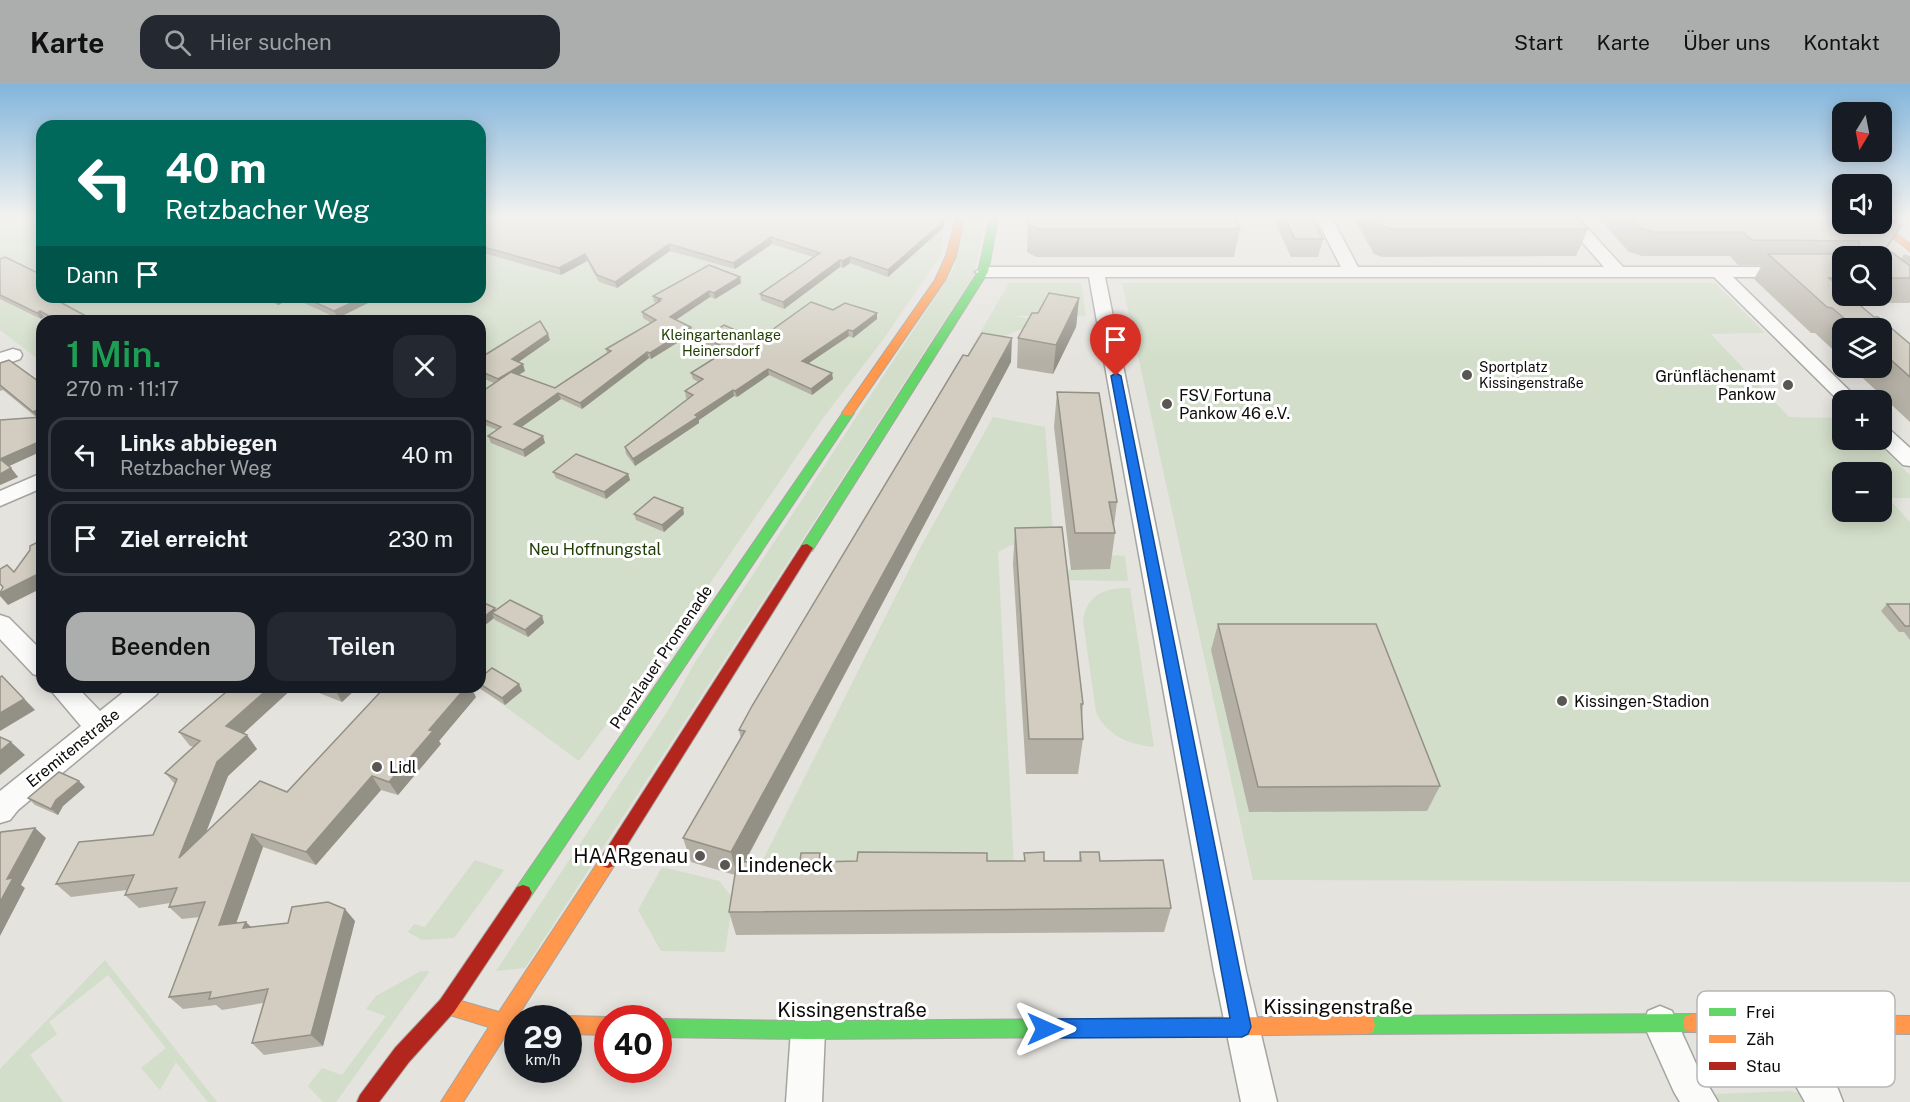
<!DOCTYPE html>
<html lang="de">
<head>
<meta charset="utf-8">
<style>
	body { margin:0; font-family:"Public Sans",sans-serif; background:#242831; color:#f1f3f6; height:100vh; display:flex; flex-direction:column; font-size:22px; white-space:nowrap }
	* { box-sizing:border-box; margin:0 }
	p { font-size:20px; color:#9ea1a6 }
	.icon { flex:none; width:33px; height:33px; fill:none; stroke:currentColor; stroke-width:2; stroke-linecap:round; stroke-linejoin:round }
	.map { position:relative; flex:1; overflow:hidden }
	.drawer { position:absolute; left:36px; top:231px; width:450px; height:378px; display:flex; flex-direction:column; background:#171b24; border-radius:18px; box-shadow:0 3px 15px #0003 }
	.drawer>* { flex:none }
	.hud { position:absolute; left:36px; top:36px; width:450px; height:183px; border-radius:18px; box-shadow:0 3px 15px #0003; background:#00695c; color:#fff; overflow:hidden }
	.needle { width:39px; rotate:190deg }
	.controls { position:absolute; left:1832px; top:18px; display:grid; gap:12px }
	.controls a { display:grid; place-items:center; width:60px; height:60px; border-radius:12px; background:#171b24; box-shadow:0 3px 15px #0003; font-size:30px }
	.speed { position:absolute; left:504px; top:921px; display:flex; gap:12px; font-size:30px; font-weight:700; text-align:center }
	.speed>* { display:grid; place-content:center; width:78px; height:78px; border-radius:50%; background:#171b24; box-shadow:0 3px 15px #0003; line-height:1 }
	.speed small { font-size:15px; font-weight:400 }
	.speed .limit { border:9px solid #d22; background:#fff; color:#111 }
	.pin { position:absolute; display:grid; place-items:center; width:51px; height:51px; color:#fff; margin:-62px -26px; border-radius:50% 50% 50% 0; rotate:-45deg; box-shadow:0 0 6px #0007 }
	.pin .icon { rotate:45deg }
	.me { position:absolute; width:66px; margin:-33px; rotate:90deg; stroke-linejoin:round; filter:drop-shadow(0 0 4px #0008) }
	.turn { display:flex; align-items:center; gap:21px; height:126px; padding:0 30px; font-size:27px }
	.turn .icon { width:78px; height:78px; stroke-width:2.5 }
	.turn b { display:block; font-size:42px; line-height:51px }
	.then { display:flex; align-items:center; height:57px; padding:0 30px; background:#0003; gap:12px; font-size:22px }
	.round { display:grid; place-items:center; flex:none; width:63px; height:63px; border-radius:18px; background:#242831 }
	.head { display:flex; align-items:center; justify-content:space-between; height:102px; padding:0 30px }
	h1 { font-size:36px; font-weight:600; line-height:45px; color:#1e9e55 }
	.action { display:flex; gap:12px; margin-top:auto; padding:12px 30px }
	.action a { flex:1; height:69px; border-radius:18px; background:#acadad; color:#111; font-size:24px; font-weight:600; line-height:69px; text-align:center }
	.action a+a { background:#242831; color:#f1f3f6 }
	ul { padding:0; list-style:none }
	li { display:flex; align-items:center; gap:18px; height:75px; margin:0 12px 9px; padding:0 18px; border:3px solid #363941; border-radius:18px }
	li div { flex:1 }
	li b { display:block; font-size:22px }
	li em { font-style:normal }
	header { display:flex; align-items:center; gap:36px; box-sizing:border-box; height:84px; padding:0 30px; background:#acadad; color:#111 }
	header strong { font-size:28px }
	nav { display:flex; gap:33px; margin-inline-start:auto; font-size:21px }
	.search { width:420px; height:54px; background:#242831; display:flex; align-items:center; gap:15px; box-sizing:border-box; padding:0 21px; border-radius:18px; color:#9ea1a6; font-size:22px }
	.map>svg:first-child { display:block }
	.green { fill:#d2dec9; fill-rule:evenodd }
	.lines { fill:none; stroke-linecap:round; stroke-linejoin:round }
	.street-casing { stroke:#a5a4a0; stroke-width:3 }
	.fast-casing { stroke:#a5a4a0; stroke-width:2 }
	.slow-casing { stroke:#a5a4a0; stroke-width:2 }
	.jam-casing { stroke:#a5a4a0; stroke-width:2 }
	.street { fill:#fbfbfa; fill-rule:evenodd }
	.fast { fill:#63d668; fill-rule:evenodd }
	.slow { fill:#ff974d; fill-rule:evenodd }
	.jam { fill:#b3261e; fill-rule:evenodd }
	.wall { fill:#b5b0a5; fill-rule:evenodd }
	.shaded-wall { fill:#939086 }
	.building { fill:#d2cdc0; stroke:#939086; stroke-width:1.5 }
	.route { fill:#1a73e8; stroke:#114b97; stroke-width:1.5 }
	.poi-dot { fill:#585754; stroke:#fff; stroke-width:2 }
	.labels { text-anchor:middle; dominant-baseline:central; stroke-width:6; stroke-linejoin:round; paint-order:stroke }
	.far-park-label { font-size:14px; fill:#213e05; stroke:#fff }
	.far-poi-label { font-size:14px; fill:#0c0b09; stroke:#fff; text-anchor:start }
	.poi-label { font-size:16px; fill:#0c0b09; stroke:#fff; text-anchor:start }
	.park-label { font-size:16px; fill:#213e05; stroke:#fff }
	.street-label { font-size:16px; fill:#0c0b09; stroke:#fff }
	.near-poi-label { font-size:20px; fill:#0c0b09; stroke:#fff; text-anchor:end }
	.near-street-label { font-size:20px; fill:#0c0b09; stroke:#fff }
	.key { fill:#fff; stroke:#b6b6b5; stroke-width:1.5 }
	.key-label { font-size:16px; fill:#0c0b09 }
</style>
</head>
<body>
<header>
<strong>Karte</strong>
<div class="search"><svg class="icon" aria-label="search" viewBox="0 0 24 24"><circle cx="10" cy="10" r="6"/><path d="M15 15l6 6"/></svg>Hier suchen</div>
<nav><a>Start</a><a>Karte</a><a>Über uns</a><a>Kontakt</a></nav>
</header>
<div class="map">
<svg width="1910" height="1018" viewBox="0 0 1910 1018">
	<rect width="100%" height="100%" fill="#e4e3de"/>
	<g class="green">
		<polygon points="0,134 42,134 42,213 480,213 480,134 944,134 942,169 925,194 885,253 823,334 687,533 579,677 479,603 480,237 42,237 42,278 0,246"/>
		<polygon points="966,134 986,134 974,191 525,884 496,887 669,625 694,580 953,186"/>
		<polygon points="1009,199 1081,199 1086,232 1014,232 1037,236 1036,239 970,266"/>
		<path d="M1122,199H1715L1765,249L1711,250L1789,333L1842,334V356H1874L1910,391V414H1888L1910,438V798L1253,796ZM1842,388H1881V428H1842Z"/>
		<polygon points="993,333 1045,343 1054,460 1011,461 998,468 1014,784 761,780 919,466"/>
		<polygon points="1107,471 1125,472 1128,497 1053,496 1052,486 1109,485"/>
		<path d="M1130,504L1154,663C1130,661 1107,652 1096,628L1083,536C1087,511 1105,503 1130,504Z"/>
		<polygon points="475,776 504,786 454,854 422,856 408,848 414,840 425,843"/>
		<polygon points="662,783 719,797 733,814 725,868 661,867 638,826"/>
		<polygon points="105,876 217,1018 208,1018 176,978 160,1006 141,984 166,964 108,891 49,938 57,950 30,971 63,1018 0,1018 0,985"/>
		<polygon points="421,887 430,887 336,1018 323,1018 308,1002 322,984 342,991 386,932 366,925 376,912"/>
		<polygon points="1791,1007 1798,1009 1807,1018 1714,1018 1712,1013 1717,1010"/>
	</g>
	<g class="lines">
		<defs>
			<g id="street">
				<polygon points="1316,134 1332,134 1358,183 1604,183 1561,134 1578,134 1623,183 1842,183 1842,193 1733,193 1859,316 1842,316 1842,320 1714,193 1105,193 1246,887 1277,1018 1241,1018 1214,887 1089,193 983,193 975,188 983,183 1341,183"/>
				<polygon points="13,265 20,267 22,271 20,275 0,282 0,269"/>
				<polygon points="1881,342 1888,344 1910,364 1910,382 1903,381 1877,356 1881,356"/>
				<polygon points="42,389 42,404 0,422 0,407"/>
				<polygon points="0,531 9,534 42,567 42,593 33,590 0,555"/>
				<polygon points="48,603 77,603 100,627 130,603 161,603 157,610 18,726 10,736 0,739 0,707 81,642"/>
				<polygon points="1660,922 1672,927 1698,984 1718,1018 1680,1018 1674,1008 1643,939 1648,927"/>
				<polygon points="1778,923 1790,928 1838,1005 1843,1018 1805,1018 1761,940 1766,928"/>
				<polygon points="808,929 820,934 825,946 822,1018 786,1018 791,946 796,934"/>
			</g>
			<g id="fast">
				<polygon points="990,134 998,134 988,188 812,467 802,467 801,464 802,461 978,188"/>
				<polygon points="848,326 854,329 529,815 523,817 517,815 514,809 517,803 844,327"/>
				<polygon points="1692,930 1699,932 1701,939 1699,946 1692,948 1366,950 1359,948 1357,941 1359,934 1366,932"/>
				<polygon points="658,935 808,937 1101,935 1108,937 1111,944 1108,951 1101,953 808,955 658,953"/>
			</g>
			<g id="slow">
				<polygon points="956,134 964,134 956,172 945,196 852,331 844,331 842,329 935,196 946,172"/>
				<polygon points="1881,138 1910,160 1910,167 1875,140"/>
				<polygon points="608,770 614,772 616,777 614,782 519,930 526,934 518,934 518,948 508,948 463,1018 441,1018 489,943 440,928 438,922 440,916 447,913 499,928 602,772"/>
				<polygon points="1692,930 1910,932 1910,950 1692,948 1685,946 1683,939 1685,932"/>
				<polygon points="568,932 608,933 613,934 608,934 608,951 568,950 568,934 561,934"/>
				<polygon points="1366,932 1373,934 1375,941 1373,948 1366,950 1101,953 1094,951 1091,944 1094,937 1101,935"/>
			</g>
			<g id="jam">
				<polygon points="807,460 813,464 614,782 608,784 602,782 600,777 602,772 802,461"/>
				<polygon points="523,801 529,803 532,809 529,815 454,928 409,978 379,1018 357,1018 360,1011 395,964 440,916 517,803"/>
			</g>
		</defs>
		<use href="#street" class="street-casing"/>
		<use href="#fast" class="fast-casing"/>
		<use href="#slow" class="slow-casing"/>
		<use href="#jam" class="jam-casing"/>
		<use href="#street" class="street"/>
		<use href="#fast" class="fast"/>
		<use href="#slow" class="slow"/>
		<use href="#jam" class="jam"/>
	</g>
	<g class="wall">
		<polygon points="480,134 935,134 935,137 944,143 888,193 850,179 843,184 840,183 784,225 761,216 760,210 813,173 772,160 735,185 670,167 617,204 599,198 587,177 561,191 480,168"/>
		<polygon points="1273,134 1312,134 1323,155 1318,173 1291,173"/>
		<polygon points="1354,134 1578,134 1588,145 1576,172 1382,173 1374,170"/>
		<path d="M1598,134H1842L1901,175L1904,170L1910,172V218L1909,219H1858L1874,233L1910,260V338L1852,284H1881V244H1842V274L1815,249H1811L1754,195L1762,181H1738L1730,172H1642L1629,168ZM1842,172H1881V212H1842Z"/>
		<polygon points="1028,141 1240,145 1234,173 1036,173 1027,168"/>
		<polygon points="0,175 42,213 57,213 59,217 95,237 51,237 44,233 41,235 0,215"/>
		<polygon points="740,193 741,199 715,215 710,213 676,236 691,243 693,249 651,275 649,274 582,325 561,315 521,343 545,359 525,373 491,359 488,352 497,346 480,339 480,309 494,299 480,293 480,274 550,256 519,278 525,287 519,291 555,304 607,269 606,265 651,239 643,234 642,228 657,219 654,218 653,212"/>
		<polygon points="261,213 394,213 385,218 376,215 337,234 293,214 278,221"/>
		<polygon points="1079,214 1076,243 1053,290 1017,284 1018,254 1038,229"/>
		<polygon points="877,235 853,254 849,252 809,279 833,295 812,311 769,291 737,313 734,312 699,336 699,339 635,382 626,370 625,363 689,315 686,314 685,307 698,298 693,295 691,289 724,269 705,260 704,254 758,256"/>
		<polygon points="1011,278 745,778 800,777 820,769 822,778 1024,777 1024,769 1044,777 1079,777 1080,768 1100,777 1171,824 1164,848 736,851 729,828 735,791 691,778 683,754 741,655 739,646"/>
		<polygon points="0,279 42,300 42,367 9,382 18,393 0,401 0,336 36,333 3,306 0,307"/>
		<polygon points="1057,308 1117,418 1114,442 1115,449 1110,485 1071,486 1054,343"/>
		<polygon points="553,388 628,390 630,396 606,415 556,394"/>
		<polygon points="683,424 684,430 664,448 636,436 634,430"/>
		<polygon points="1015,444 1083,620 1082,632 1083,655 1078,690 1026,690 1013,480"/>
		<polygon points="1887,520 1910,520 1910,556 1904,548 1899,548 1881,527"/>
		<polygon points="495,524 496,527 542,532 544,539 528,553 495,536 494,534 480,545"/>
		<polygon points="1218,540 1440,702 1427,727 1249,728 1211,566"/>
		<polygon points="480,594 519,600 522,607 505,621 479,604"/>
		<polygon points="232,603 294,603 243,650 257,665 228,692 206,747 476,613 439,657 441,660 398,711 381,706 316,781 263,763 236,839 251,843 355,837 323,962 264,971 252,959 263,919 222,926 216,921 183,925 169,913 200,833 182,835 169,823 170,819 139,824 125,811 127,806 71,813 56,800 153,751 175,700 165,689 194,663 190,662 179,648"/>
		<polygon points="304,603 358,603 342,618"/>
		<polygon points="85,703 63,722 58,731 35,721 28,714"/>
	</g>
	<g class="shaded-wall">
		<polygon points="944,137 944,143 888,193 888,186"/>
		<polygon points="771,153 772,160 735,185 733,179"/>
		<polygon points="669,160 670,167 617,204 615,198"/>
		<polygon points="585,170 587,177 561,191 559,184"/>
		<polygon points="850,173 850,179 843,184 842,177"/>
		<polygon points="840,176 840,183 784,225 783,218"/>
		<polygon points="740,193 741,199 715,215 714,209"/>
		<polygon points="709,207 710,213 671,239 670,233"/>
		<polygon points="277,213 293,213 293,214 278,221 275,214"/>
		<polygon points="364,213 375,213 376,215 338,234 334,227"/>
		<polygon points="383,213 394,213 385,218"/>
		<polygon points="1079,214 1076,243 1053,290 1056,261"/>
		<polygon points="40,227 44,233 41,235 37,229"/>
		<polygon points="877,229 877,235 853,254 853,247"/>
		<polygon points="691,243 693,249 651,275 650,269"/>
		<polygon points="848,246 849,252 803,283 802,277"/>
		<polygon points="548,250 550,256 514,281 512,275"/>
		<polygon points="1012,254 1011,278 737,792 731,768"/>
		<polygon points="647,268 649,274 582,325 580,319"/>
		<polygon points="523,280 525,287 500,302 498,295"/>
		<polygon points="768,285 769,291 737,313 735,307"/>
		<polygon points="832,289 833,295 812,311 811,305"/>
		<polygon points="733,306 734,312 699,336 699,339 635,382 633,375"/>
		<polygon points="558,309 561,315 516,347 514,340"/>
		<polygon points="42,324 42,335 39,336 33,328"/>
		<polygon points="543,352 545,359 525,373 523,366"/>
		<polygon points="36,359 42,367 7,383 0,375"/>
		<polygon points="11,384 18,393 0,401 0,390"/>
		<polygon points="628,390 630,396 606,415 604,408"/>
		<polygon points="683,424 684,430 664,448 662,441"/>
		<polygon points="42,488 42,504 8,521 0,512 0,509"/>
		<polygon points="495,524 498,531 492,529 494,534 480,545 480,536"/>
		<polygon points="542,532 544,539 528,553 525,546"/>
		<polygon points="2,592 35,626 0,647 0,629"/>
		<polygon points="519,600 522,607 505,621 502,614"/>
		<polygon points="270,603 294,603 237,655 226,642"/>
		<polygon points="335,603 358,603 342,618 334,604"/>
		<polygon points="466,603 471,603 476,613 439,657 441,660 398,711 389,698 429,646"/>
		<polygon points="247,651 257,665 228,692 191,787 179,774 217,678"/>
		<polygon points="11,658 25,671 0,691 0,667"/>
		<polygon points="372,692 381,706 316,781 306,768"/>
		<polygon points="79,697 85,703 63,722 58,731 51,725 56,716"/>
		<polygon points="35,744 46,754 21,801 25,804 0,852 0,818 7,795"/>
		<polygon points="252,750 263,763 231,854 219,841"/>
		<polygon points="345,825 355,837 323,962 311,951"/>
		<polygon points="246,838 258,850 243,844"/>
	</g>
	<g class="building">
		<polygon points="480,134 935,134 934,137 944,137 888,186 850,173 842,177 840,176 783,218 760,210 820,169 771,153 733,179 669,160 615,198 597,191 585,170 559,184 480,162"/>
		<polygon points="1029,134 1235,134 1240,145 1038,145 1028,141"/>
		<polygon points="1285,134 1312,134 1323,155 1295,155"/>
		<polygon points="1377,134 1578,134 1588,145 1390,145 1382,142"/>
		<polygon points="1632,134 1842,134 1842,140 1881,140 1881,134 1890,134 1901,142 1886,164 1910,182 1910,194 1881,194 1881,172 1842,172 1842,194 1829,194 1842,205 1842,212 1849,212 1874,233 1878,233 1910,260 1910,293 1881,267 1881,244 1856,244 1832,224 1827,223 1768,170 1858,170 1860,168 1859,157 1752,156 1743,148 1654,148 1641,144"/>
		<polygon points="5,173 42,191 42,201 39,202 42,204 42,213 51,213 95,237 58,237 40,227 37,229 0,211 0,175"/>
		<polygon points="709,181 740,193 714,209 709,207 670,233 691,243 650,269 647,268 580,319 558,309 514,340 543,352 523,366 488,352 501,343 480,334 480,309 511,288 555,304 611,267 606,265 656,236 642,228 660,217 658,216 661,215 653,212"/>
		<polygon points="1049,209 1079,214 1056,261 1018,254 1032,229 1038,229"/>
		<polygon points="303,213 364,213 334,227"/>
		<polygon points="811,218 833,226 845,219 877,229 853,247 848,246 802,277 832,289 811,305 768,285 735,307 733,306 695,331 698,333 633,375 625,363 693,311 685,307 703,295 691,289 729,265 704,254 724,241 758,256"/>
		<polygon points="342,231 352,237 330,237"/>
		<polygon points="108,232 117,237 97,237"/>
		<polygon points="540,237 548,250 512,275 523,280 498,295 480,287 480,274"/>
		<polygon points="982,249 1012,254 731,768 683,754 745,647 739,646 752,622 963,271 968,272"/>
		<polygon points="9,276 42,300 42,324 33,328 0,301 0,279"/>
		<polygon points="1057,308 1099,309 1117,418 1109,418 1115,449 1075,449"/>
		<polygon points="42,333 42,364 36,359 0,375 11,384 0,390 0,336"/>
		<polygon points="576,370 628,390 604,408 553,388"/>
		<polygon points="654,413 683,424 662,441 634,430"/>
		<polygon points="1062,443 1083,620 1081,620 1083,655 1029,655 1015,444"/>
		<polygon points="42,456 42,488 0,509 3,503 0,500 0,485 7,481 14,488 30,466 30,462"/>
		<polygon points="510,516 542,532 525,546 492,529"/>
		<polygon points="480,517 495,524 480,536"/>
		<polygon points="1887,520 1910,520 1910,542 1905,542"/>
		<polygon points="1218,540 1376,540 1440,702 1258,703"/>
		<polygon points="492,584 519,600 502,614 480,600 480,594"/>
		<polygon points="2,592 24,615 0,629 0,593"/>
		<polygon points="232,603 270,603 226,642 247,651 217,678 179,774 260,697 287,708 385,603 466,603 429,646 433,647 389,698 372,692 306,768 252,750 219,841 246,838 243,844 288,839 292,823 328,818 345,825 311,951 252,959 268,905 209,915 211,908 169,913 205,818 169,823 177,804 125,811 134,791 56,800 79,758 153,751 177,695 165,689 200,657 179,648"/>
		<polygon points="0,653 11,658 0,667"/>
		<polygon points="59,688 79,697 56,716 51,725 28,714"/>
		<polygon points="35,744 7,795 13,794 0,818 0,750 1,748"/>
		<polygon points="858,768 987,769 987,777 1025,777 1024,769 1044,768 1044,777 1081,777 1080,768 1099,768 1100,777 1163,776 1171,824 729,828 737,778 800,777 801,769 820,769 819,778 857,777"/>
	</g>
	<linearGradient id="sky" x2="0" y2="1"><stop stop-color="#82b5dc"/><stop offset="0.48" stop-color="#f3f2f0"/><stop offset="1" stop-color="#f3f2f0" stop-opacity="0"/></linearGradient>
	<rect width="1910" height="277" fill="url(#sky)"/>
	<polygon class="route" points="1116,289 1121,292 1251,943 1248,950 1242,953 1045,954 1038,951 1035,945 1038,938 1045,935 1230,934 1111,292"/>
	<g class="poi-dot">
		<circle cx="1467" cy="291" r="6"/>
		<circle cx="1788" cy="301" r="6"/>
		<circle cx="1167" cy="320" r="6"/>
		<circle cx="1562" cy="617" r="6"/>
		<circle cx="377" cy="683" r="6"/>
		<circle cx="700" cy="772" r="6"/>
		<circle cx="725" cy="781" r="6"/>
	</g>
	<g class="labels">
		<g class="far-park-label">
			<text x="721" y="251">Kleingartenanlage<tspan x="721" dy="16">Heinersdorf</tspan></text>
		</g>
		<g class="far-poi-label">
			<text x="1479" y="283">Sportplatz<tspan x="1479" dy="16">Kissingenstraße</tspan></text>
		</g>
		<g class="poi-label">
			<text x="1776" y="292" text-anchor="end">Grünflächenamt<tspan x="1776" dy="18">Pankow</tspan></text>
			<text x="1179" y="311">FSV Fortuna<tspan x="1179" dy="18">Pankow 46 e.V.</tspan></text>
			<text x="1574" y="617">Kissingen-Stadion</text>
			<text x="389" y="683">Lidl</text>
		</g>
		<g class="park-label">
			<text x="595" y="465">Neu Hoffnungstal</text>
		</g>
		<g class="street-label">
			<text transform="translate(661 573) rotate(-56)">Prenzlauer Promenade</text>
			<text transform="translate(73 664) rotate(-39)">Eremitenstraße</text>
		</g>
		<g class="near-poi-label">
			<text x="688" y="772">HAARgenau</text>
			<text x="737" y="781" text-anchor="start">Lindeneck</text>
		</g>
		<g class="near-street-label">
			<text x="1338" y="923">Kissingenstraße</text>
			<text x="852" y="926">Kissingenstraße</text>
		</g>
	</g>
	<rect x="1697" y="907" width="198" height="96" rx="9" class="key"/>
	<rect x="1709" y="924" width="27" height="8" fill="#63d668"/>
	<rect x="1709" y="951" width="27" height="8" fill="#ff974d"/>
	<rect x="1709" y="978" width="27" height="8" fill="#b3261e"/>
	<g class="key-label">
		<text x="1746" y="934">Frei</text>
		<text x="1746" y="961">Zäh</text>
		<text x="1746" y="988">Stau</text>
	</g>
</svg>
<div class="controls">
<a><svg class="needle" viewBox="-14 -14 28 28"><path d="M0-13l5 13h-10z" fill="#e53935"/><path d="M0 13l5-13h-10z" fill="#9ea1a6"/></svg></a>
<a><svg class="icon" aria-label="sound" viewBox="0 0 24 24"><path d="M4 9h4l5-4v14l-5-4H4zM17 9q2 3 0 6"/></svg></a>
<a><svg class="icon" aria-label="search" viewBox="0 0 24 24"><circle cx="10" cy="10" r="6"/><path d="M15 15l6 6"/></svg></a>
<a><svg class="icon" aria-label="layers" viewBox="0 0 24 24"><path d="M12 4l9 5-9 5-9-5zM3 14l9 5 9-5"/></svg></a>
<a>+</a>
<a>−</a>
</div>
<div class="speed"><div>29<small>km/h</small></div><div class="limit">40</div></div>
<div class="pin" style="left:1116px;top:292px;background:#d93025"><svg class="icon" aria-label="arrive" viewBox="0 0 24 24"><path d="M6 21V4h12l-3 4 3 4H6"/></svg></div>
<svg class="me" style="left:1045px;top:945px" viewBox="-20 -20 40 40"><path d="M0-17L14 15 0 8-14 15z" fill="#1a73e8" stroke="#fff" stroke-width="4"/></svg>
<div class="hud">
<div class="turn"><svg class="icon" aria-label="left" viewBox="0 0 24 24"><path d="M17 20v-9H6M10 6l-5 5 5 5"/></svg><div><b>40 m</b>Retzbacher Weg</div></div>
<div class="then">Dann<svg class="icon" aria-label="arrive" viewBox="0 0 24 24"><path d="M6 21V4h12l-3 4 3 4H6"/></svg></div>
</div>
<section class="drawer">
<div class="head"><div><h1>1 Min.</h1><p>270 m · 11:17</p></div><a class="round"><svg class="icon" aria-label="close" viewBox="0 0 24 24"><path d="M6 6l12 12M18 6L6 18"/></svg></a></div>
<ul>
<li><svg class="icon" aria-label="left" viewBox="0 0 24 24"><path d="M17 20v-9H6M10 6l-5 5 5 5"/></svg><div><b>Links abbiegen</b><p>Retzbacher Weg</p></div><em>40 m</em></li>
<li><svg class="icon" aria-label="arrive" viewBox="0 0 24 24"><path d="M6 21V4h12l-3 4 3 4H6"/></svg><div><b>Ziel erreicht</b></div><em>230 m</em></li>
</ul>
<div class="action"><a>Beenden</a><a>Teilen</a></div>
</section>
</div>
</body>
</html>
